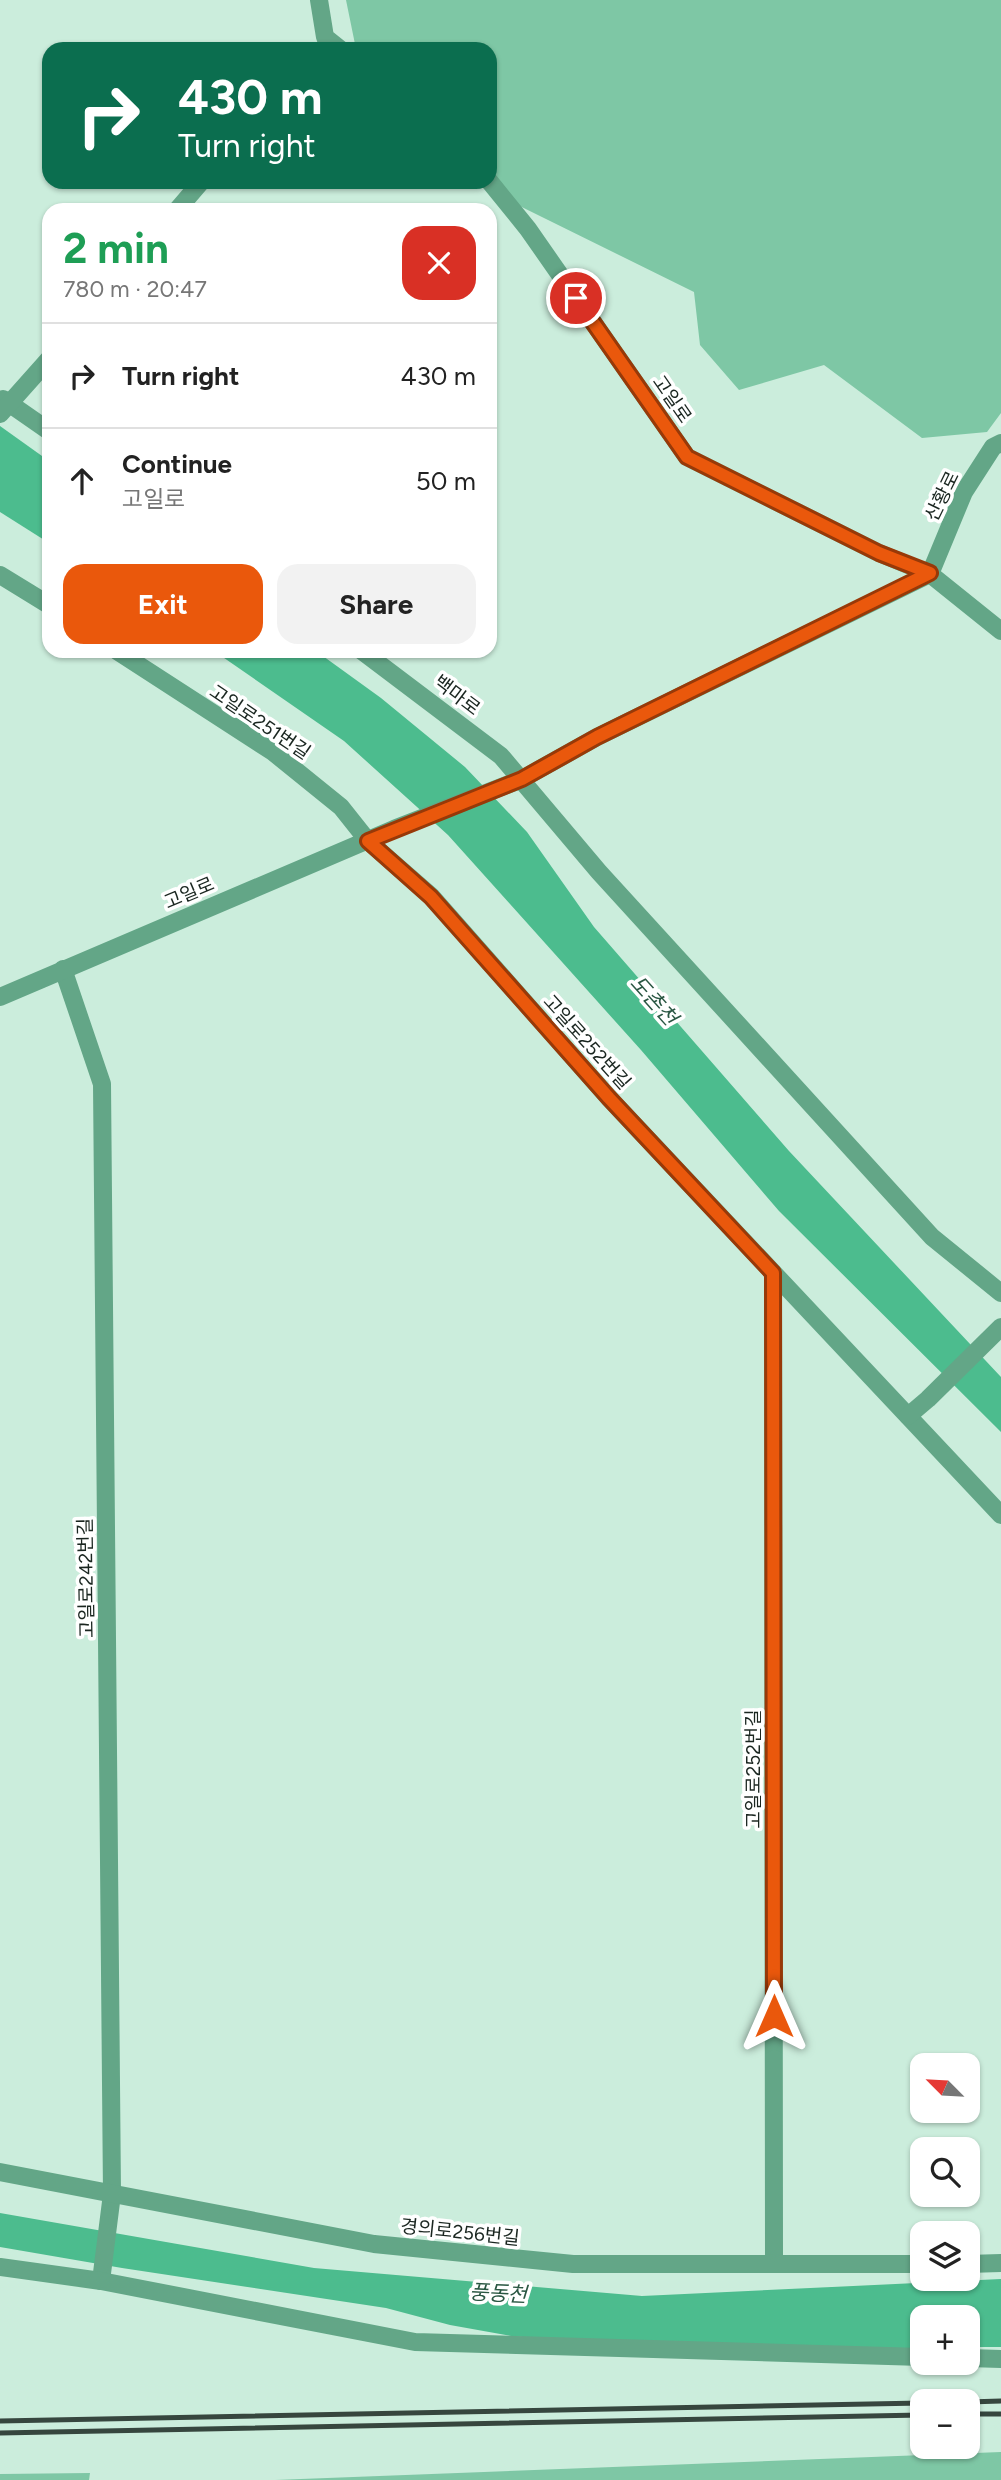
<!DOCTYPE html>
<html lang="en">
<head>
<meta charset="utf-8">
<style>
	body { margin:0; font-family:Figtree,"Noto Sans KR",sans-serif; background:#f2f2f2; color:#222; height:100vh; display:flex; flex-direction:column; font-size:26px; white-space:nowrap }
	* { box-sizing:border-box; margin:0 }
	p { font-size:23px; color:#767676 }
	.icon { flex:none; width:38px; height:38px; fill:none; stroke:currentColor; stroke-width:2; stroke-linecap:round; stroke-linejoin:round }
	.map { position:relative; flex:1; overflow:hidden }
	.side { position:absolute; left:42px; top:203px; width:455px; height:455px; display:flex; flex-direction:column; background:#fff; border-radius:21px; box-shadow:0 2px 5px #0004 }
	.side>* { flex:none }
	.hud { position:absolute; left:42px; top:42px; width:455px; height:147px; border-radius:21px; box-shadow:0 2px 5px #0004; background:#0b6e4f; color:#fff; overflow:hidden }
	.needle { width:46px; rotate:294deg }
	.tools { position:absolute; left:910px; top:2053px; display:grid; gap:14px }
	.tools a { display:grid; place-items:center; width:70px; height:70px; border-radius:14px; background:#fff; box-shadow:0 2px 5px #0004; font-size:35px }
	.pin { position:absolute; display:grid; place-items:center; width:60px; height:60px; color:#fff; margin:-30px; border:4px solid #fff; border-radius:50%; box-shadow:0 2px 7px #0007 }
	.me { position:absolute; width:77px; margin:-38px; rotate:0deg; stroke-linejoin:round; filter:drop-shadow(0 0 5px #0008) }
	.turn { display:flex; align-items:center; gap:24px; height:147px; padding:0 21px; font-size:32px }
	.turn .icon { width:91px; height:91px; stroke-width:2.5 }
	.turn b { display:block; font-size:49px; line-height:60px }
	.round { display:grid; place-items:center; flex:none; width:74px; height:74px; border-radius:21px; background:#f2f2f2 }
	.headline { display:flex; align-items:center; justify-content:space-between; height:119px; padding:0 21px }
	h1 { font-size:42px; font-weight:700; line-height:52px; color:#1e9e55 }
	.button { display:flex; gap:14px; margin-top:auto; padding:14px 21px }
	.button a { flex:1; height:80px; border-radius:21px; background:#ea580c; color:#fff; font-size:28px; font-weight:700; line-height:80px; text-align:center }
	.button a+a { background:#f2f2f2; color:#222 }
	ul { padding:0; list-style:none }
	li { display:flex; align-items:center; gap:21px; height:105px; padding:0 21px; border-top:2px solid #e0e0e0 }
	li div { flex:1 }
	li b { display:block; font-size:26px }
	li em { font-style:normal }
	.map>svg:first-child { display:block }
	.green { fill:#7ec7a5 }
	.water { fill:#4cbc8e }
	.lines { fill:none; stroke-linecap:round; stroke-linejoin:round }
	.minor { stroke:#63a687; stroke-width:18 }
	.tertiary { stroke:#63a687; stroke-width:18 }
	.rail { stroke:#36463e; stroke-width:5 }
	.route-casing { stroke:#983908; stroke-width:18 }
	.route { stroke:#ea580c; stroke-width:12 }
	.labels { text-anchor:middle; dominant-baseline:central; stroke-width:7; stroke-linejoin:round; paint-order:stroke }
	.street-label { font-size:19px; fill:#1a2620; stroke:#fff }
	.water-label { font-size:21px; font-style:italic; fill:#2a5743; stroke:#fff }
</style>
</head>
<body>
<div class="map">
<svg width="1001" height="2480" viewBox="0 0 1001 2480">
	<rect width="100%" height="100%" fill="#cbeddc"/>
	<g class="green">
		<polygon points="346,0 1001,0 1001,413 987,432 922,438 824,365 739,390 700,345 694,292 471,182 490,182 490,49 356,49"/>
		<polygon points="1001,2452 1001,2480 275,2480"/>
		<polygon points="90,2473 89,2480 0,2480 0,2474"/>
	</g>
	<g class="water">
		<polygon points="0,426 49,461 49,543 0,512"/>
		<polygon points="214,651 316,651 381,698 465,767 527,832 594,927 789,1151 1001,1377 1001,1432 779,1211 641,1050 448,835 344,741"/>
		<polygon points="0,2213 314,2268 642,2296 1001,2279 1001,2347 968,2347 968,2317 922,2317 922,2348 651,2348 511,2336 450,2325 386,2308 122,2268 0,2247"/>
	</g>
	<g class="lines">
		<g class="minor">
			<polyline points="319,0 325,37 340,49"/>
			<polyline points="490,182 528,229 687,457 879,553 930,574 964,492 993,447 1001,443"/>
			<polyline points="177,210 201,182"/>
			<polyline points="3,399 49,431"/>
			<polyline points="0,414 49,359"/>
			<polyline points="0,575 49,605"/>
			<polyline points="117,651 273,752 341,807 368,841 431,896 609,1098 1001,1515"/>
			<polyline points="362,651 501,756 599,872 932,1237 1001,1293"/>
			<polyline points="63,969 102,1084 112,2194 101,2281"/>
			<polyline points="773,1273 774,2264"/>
			<polyline points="908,1416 928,1399 1001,1327"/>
			<polyline points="0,2172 374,2244 573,2264 922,2264"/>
			<polyline points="968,2264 1001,2263"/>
			<polyline points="0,2267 101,2281 415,2342 922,2357"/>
			<polyline points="968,2358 1001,2359"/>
		</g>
		<polyline class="tertiary" points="0,997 394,829 522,779 597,737 930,574 1001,631"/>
		<g class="rail">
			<polyline points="968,2402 1001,2401"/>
			<polyline points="968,2414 1001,2414"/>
			<polyline points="0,2421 922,2403"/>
			<polyline points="0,2433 922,2415"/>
		</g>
	</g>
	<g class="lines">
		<defs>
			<polyline id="route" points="576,298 687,457 879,553 930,573 597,737 522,779 368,841 431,897 609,1098 773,1273 774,2016"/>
		</defs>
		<use href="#route" class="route-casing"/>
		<use href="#route" class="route"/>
	</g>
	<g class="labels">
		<g class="street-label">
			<text transform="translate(672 399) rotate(55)">고일로</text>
			<text transform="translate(942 496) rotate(-64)">산황로</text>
			<text transform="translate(457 695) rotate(37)">백마로</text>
			<text transform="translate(260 722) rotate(34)">고일로251번길</text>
			<text transform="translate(189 893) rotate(-23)">고일로</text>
			<text transform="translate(587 1042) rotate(48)">고일로252번길</text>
			<text transform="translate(86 1578) rotate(-91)">고일로242번길</text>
			<text transform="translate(753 1769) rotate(-90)">고일로252번길</text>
			<text transform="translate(460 2232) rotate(6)">경의로256번길</text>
		</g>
		<g class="water-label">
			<text transform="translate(654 1000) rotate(48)">도촌천</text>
			<text transform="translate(498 2293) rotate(3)">풍동천</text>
		</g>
	</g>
</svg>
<div class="tools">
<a><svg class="needle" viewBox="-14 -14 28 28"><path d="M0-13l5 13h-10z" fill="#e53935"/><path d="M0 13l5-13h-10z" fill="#767676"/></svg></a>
<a><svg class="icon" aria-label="search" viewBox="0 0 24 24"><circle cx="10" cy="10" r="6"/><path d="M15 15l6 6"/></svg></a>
<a><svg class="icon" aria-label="layers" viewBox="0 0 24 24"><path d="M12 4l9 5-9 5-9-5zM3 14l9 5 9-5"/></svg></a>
<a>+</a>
<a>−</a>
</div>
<div class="pin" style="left:576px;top:298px;background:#d93025"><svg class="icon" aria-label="arrive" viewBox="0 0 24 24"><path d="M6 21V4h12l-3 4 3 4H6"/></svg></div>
<svg class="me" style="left:774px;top:2016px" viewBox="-20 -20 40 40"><path d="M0-17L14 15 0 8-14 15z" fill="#ea580c" stroke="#fff" stroke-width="4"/></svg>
<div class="hud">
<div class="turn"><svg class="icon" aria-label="right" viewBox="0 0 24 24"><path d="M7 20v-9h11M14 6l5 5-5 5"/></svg><div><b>430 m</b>Turn right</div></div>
</div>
<section class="side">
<div class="headline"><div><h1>2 min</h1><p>780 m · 20:47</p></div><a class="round" style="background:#d93025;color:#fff"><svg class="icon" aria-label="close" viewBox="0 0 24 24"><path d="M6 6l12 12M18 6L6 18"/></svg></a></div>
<ul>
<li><svg class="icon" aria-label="right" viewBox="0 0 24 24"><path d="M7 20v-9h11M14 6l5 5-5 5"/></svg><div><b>Turn right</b></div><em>430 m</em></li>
<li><svg class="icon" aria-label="ahead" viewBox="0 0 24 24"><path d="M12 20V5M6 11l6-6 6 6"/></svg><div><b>Continue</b><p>고일로</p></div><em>50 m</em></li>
</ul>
<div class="button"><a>Exit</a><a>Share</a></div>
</section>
</div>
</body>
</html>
